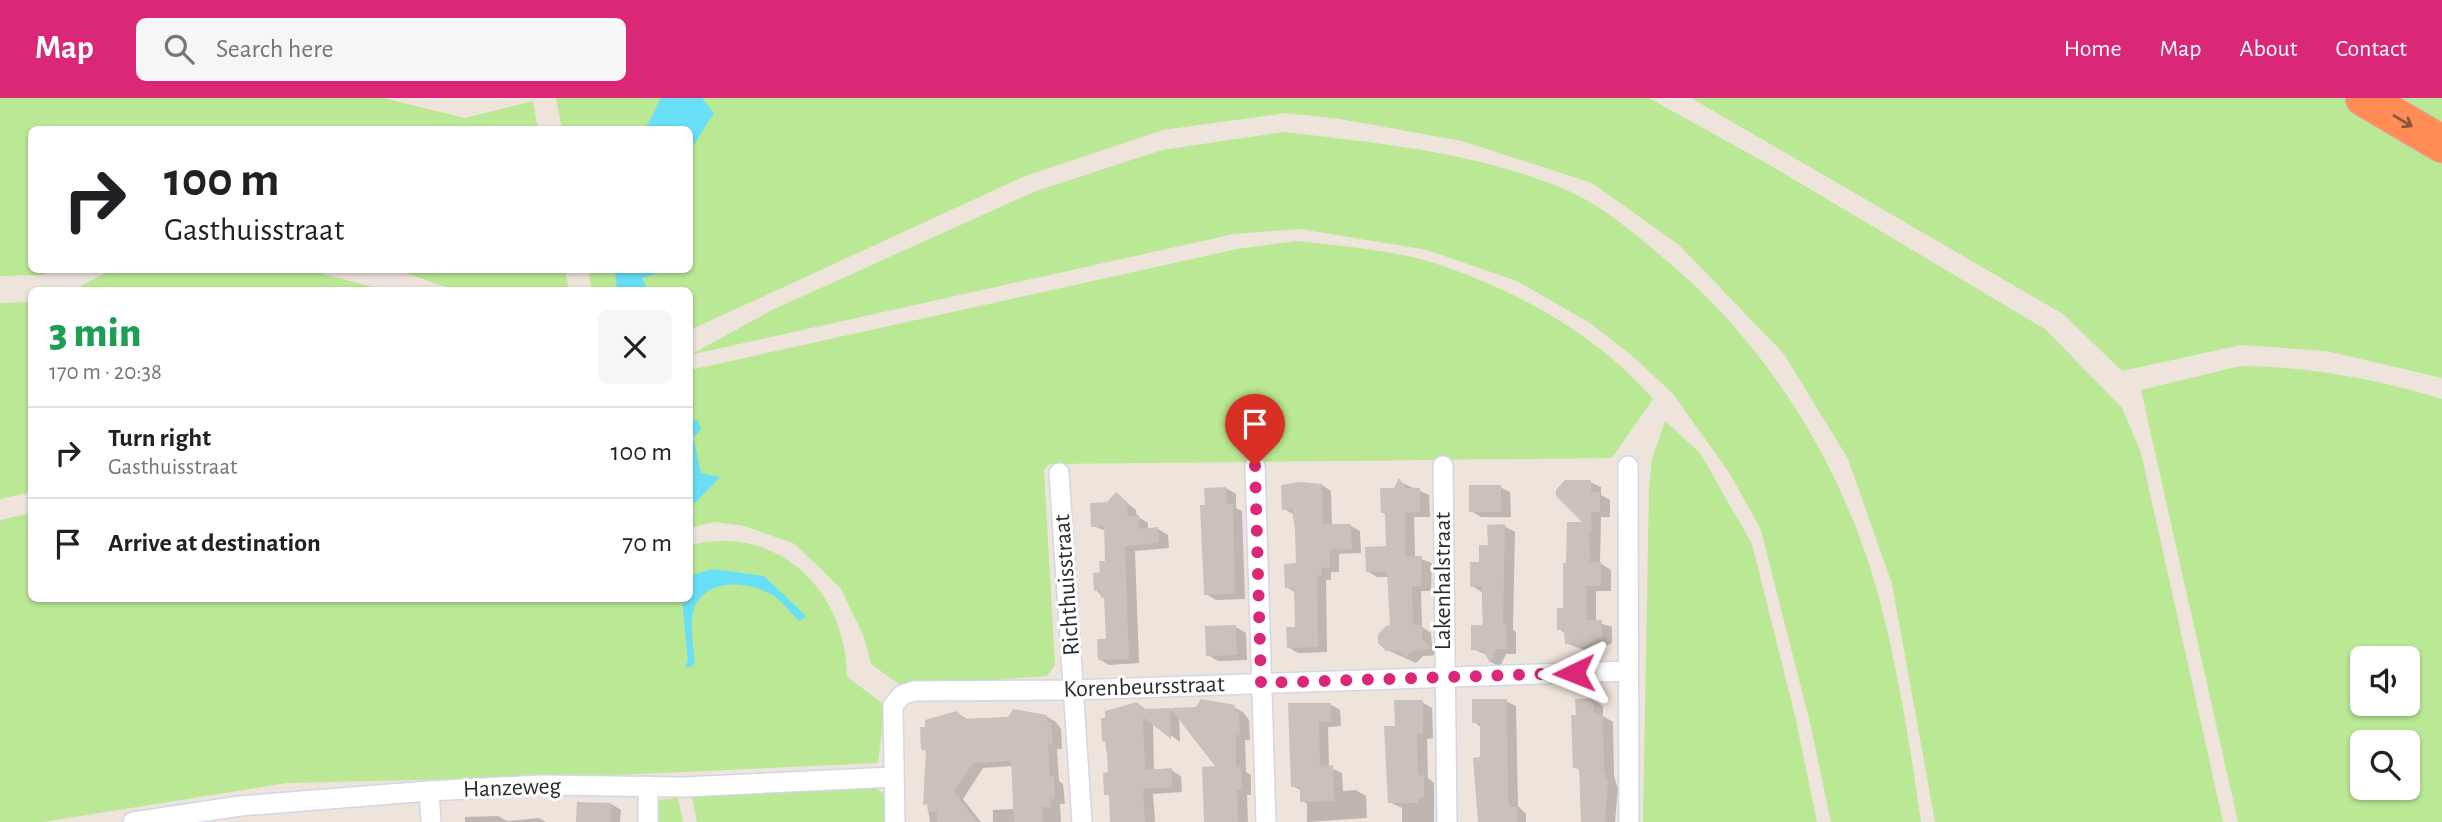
<!DOCTYPE html>
<html lang="en">
<head>
<meta charset="utf-8">
<style>
	body { margin:0; font-family:"Alegreya Sans",sans-serif; background:#f6f6f6; color:#202124; height:100vh; display:flex; flex-direction:column; font-size:26px; white-space:nowrap }
	* { box-sizing:border-box; margin:0 }
	p { font-size:23px; color:#757577 }
	.icon { flex:none; width:38px; height:38px; fill:none; stroke:currentColor; stroke-width:2; stroke-linecap:round; stroke-linejoin:round }
	.map { position:relative; flex:1; overflow:hidden }
	.panel { position:absolute; left:28px; top:189px; width:665px; height:315px; display:flex; flex-direction:column; background:#fff; border-radius:10px; box-shadow:0 2px 5px #0004 }
	.panel>* { flex:none }
	.hud { position:absolute; left:28px; top:28px; width:665px; height:147px; border-radius:10px; box-shadow:0 2px 5px #0004; background:#fff; color:#202124; overflow:hidden }
	.buttons { position:absolute; left:2350px; top:548px; display:grid; gap:14px }
	.buttons a { display:grid; place-items:center; width:70px; height:70px; border-radius:10px; background:#fff; box-shadow:0 2px 5px #0004; font-size:35px }
	.pin { position:absolute; display:grid; place-items:center; width:60px; height:60px; color:#fff; margin:-72px -30px; border-radius:50% 50% 50% 0; rotate:-45deg; box-shadow:0 0 7px #0007 }
	.pin .icon { rotate:45deg }
	.me { position:absolute; width:77px; margin:-38px; rotate:268deg; stroke-linejoin:round; filter:drop-shadow(0 0 5px #0008) }
	.turn { display:flex; align-items:center; gap:24px; height:147px; padding:0 21px; font-size:32px }
	.turn .icon { width:91px; height:91px; stroke-width:2.5 }
	.turn b { display:block; font-size:49px; line-height:60px }
	.round { display:grid; place-items:center; flex:none; width:74px; height:74px; border-radius:10px; background:#f6f6f6 }
	.summary { display:flex; align-items:center; justify-content:space-between; height:119px; padding:0 21px }
	h1 { font-size:42px; font-weight:800; line-height:52px; color:#1e9e55 }
	ul { padding:0; list-style:none }
	li { display:flex; align-items:center; gap:21px; height:91px; padding:0 21px; border-top:2px solid #e0e0e0 }
	li div { flex:1 }
	li b { display:block; font-size:26px }
	li em { font-style:normal }
	header { display:flex; align-items:center; gap:42px; box-sizing:border-box; height:98px; padding:0 35px; background:#db2777; color:#fff }
	header strong { font-size:33px }
	nav { display:flex; gap:38px; margin-inline-start:auto; font-size:24px }
	.search { width:490px; height:63px; background:#f6f6f6; display:flex; align-items:center; gap:18px; box-sizing:border-box; padding:0 24px; border-radius:10px; color:#757577; font-size:26px }
	.map>svg:first-child { display:block }
	.green { fill:#bae895; fill-rule:evenodd }
	.water { fill:#68dff6 }
	.shadow { fill:#0003 }
	.building { fill:#c9c1bb }
	.lines { fill:none; stroke-linecap:round; stroke-linejoin:round }
	.street-casing { stroke:#d1d7e4; stroke-width:22 }
	.highway-casing { stroke:#c4c4c4; stroke-width:39 }
	.street { stroke:#fff; stroke-width:19 }
	.highway { stroke:#ff8d55; stroke-width:37 }
	.oneway { stroke:#8a573e }
	.route { stroke:#db2777; stroke-width:12; stroke-dasharray:0 21.6 }
	.labels { text-anchor:middle; dominant-baseline:central; stroke-width:6; stroke-linejoin:round; paint-order:stroke }
	.street-label { font-size:24px; fill:#2b2b2b; stroke:#fff }
</style>
</head>
<body>
<header>
<strong>Map</strong>
<div class="search"><svg class="icon" aria-label="search" viewBox="0 0 24 24"><circle cx="10" cy="10" r="6"/><path d="M15 15l6 6"/></svg>Search here</div>
<nav><a>Home</a><a>Map</a><a>About</a><a>Contact</a></nav>
</header>
<div class="map">
<svg width="2442" height="724" viewBox="0 0 2442 724">
	<rect width="100%" height="100%" fill="#eee4dc"/>
	<g class="green">
		<polygon points="0,0 383,0 465,20 533,3 538,31 32,32 32,172 53,172 42,177 0,178"/>
		<polygon points="556,0 1649,0 1768,66 2045,231 2122,310 2141,355 2223,724 1935,724 1892,486 1848,361 1784,256 1679,147 1592,85 1462,43 1340,21 1286,15 1163,32 1025,78 690,232 690,192 592,192 588,172 690,172 690,32 562,31"/>
		<polygon points="1691,0 2343,0 2442,59 2442,280 2326,253 2241,247 2122,273 2063,216"/>
		<polygon points="2395,0 2442,0 2442,28"/>
		<path d="M1283,34C1376,45 1469,53 1557,88C1597,103 1634,135 1666,162C1767,246 1843,368 1878,496C1898,570 1910,648 1921,724H1831L1811,629L1761,432L1730,376L1673,296L1636,261L1590,225L1517,183L1427,152L1300,131L1234,136L690,257L772,212L1036,93L1162,52Z"/>
		<path d="M1297,143C1339,148 1383,151 1424,162C1507,187 1596,234 1653,301L1612,360L1050,366L1044,372L1055,567L1047,578L903,589L871,566L864,539L841,491L795,446L744,428L714,424L690,430V272L1237,151Z"/>
		<polygon points="111,172 309,172 384,192 73,192"/>
		<polygon points="397,172 565,172 569,192 454,192"/>
		<polygon points="31,204 31,394 0,401 0,205"/>
		<path d="M2240,268C2308,268 2377,281 2442,301V724H2238L2141,292ZM2362,560H2408V606H2362ZM2362,644H2408V690H2362Z"/>
		<polygon points="1665,323 1700,355 1752,446 1795,618 1817,724 1643,724 1649,390 1652,361"/>
		<path d="M31,415L32,500H690V447C779,426 846,492 847,579L885,607L878,665L619,677L287,685L43,724H0V422Z"/>
		<polygon points="876,690 885,697 886,724 697,724 691,695"/>
		<polygon points="678,700 683,724 658,724 658,702"/>
	</g>
	<g class="water">
		<polygon points="661,0 702,0 714,15 690,53 690,32 640,31 648,26"/>
		<polygon points="615,172 667,172 642,180 648,192 617,192"/>
		<polygon points="698,322 701,332 693,339 701,375 720,379 696,404 690,405 690,323"/>
		<path d="M712,471L764,478L806,518L799,523C791,515 784,505 775,499C752,483 706,478 694,511C689,525 694,551 695,566L685,571L688,562L682,501L690,500V478Z"/>
	</g>
	<g class="shadow">
		<polygon points="1400,384 1429,397 1430,419 1414,419 1415,459 1432,465 1431,493 1421,493 1422,529 1431,535 1432,547 1440,557 1423,558 1416,565 1387,552 1392,529 1388,479 1377,479 1367,473 1388,450 1387,417 1382,414"/>
		<polygon points="1590,384 1601,389 1601,397 1610,402 1610,419 1601,419 1600,465 1611,472 1611,493 1596,493 1596,524 1612,529 1612,545 1592,555 1566,545 1566,536 1559,531 1565,512 1568,466 1586,425"/>
		<polygon points="1322,387 1331,393 1332,428 1351,428 1360,433 1361,455 1339,456 1339,474 1331,474 1331,482 1326,482 1327,554 1298,555 1288,549 1297,531 1296,495 1286,489 1298,467 1297,432 1293,416 1284,411"/>
		<polygon points="1500,389 1510,394 1511,419 1481,419 1471,413"/>
		<polygon points="1226,390 1236,396 1236,410 1242,413 1245,501 1216,502 1206,496 1207,408"/>
		<polygon points="1116,396 1136,412 1137,418 1148,425 1148,432 1158,431 1168,437 1169,450 1135,453 1139,565 1109,567 1099,561 1108,542 1105,501 1096,492 1107,464 1106,433 1093,428"/>
		<polygon points="1504,428 1515,434 1513,532 1516,534 1516,556 1506,556 1500,569 1491,564 1487,557 1473,551 1483,529 1482,494 1472,488 1490,449"/>
		<polygon points="1236,529 1246,535 1247,562 1218,563 1208,557"/>
		<polygon points="1593,602 1603,608 1603,618 1613,624 1614,678 1618,691 1615,724 1582,724 1581,673 1575,669 1577,618"/>
		<polygon points="1506,603 1516,608 1518,708 1526,716 1526,724 1478,724 1481,629 1474,624"/>
		<polygon points="1422,604 1432,610 1433,640 1427,641 1428,680 1434,685 1434,724 1402,724 1402,710 1389,704 1396,630"/>
		<polygon points="1137,605 1148,613 1234,609 1244,615 1249,622 1250,642 1245,642 1246,674 1251,677 1251,697 1247,697 1248,724 1204,724 1219,669 1179,620 1180,644 1153,624 1154,673 1171,672 1181,678 1182,694 1153,696 1155,724 1112,724 1111,699 1106,696 1110,676 1102,622"/>
		<polygon points="1330,606 1340,612 1341,628 1328,629 1329,669 1342,675 1343,693 1356,692 1366,698 1367,720 1307,724 1307,706 1302,703 1302,693 1293,688 1290,607"/>
		<polygon points="957,615 967,621 1046,618 1056,624 1061,631 1062,651 1057,651 1059,683 1063,686 1065,706 1060,706 1061,724 993,724 993,712 1015,711 1013,668 983,670 963,701 981,724 930,724 924,685 928,685 927,654 923,651"/>
		<polygon points="611,706 621,712 620,724 578,724"/>
		<polygon points="498,718 507,723 539,720 546,724 465,724 465,719"/>
	</g>
	<g class="building">
		<polygon points="1399,380 1405,390 1420,390 1420,414 1405,415 1405,458 1422,458 1421,488 1412,488 1413,527 1422,527 1422,540 1433,551 1413,553 1405,560 1398,553 1386,553 1378,545 1378,536 1386,528 1390,527 1387,474 1366,474 1365,449 1386,448 1385,415 1381,415 1380,390 1394,390"/>
		<polygon points="1565,382 1591,382 1591,395 1600,394 1600,414 1591,414 1592,433 1589,430 1590,464 1601,464 1601,488 1586,488 1587,522 1602,522 1602,539 1581,550 1574,546 1565,546 1564,532 1557,532 1557,510 1563,510 1563,465 1566,465 1567,424 1582,424 1556,398 1556,392"/>
		<polygon points="1299,384 1322,386 1323,426 1351,426 1352,451 1330,452 1330,469 1322,470 1322,477 1317,477 1318,549 1287,550 1286,529 1295,529 1294,490 1285,490 1284,466 1296,465 1295,432 1292,411 1282,412 1281,387"/>
		<rect x="1469" y="387" width="32" height="27"/>
		<polygon points="1226,389 1227,406 1233,406 1235,496 1204,497 1200,407 1205,407 1204,390"/>
		<polygon points="1116,394 1127,404 1128,418 1139,417 1139,431 1158,429 1159,445 1125,448 1129,561 1098,562 1097,541 1106,541 1104,500 1101,500 1100,492 1094,493 1093,475 1100,474 1099,463 1105,463 1104,428 1091,429 1090,405 1107,404"/>
		<polygon points="1505,426 1503,526 1506,527 1507,551 1496,551 1490,565 1483,552 1471,552 1471,527 1482,527 1483,522 1482,488 1470,489 1470,464 1479,464 1479,447 1488,447 1487,427"/>
		<polygon points="1236,527 1237,557 1206,558 1205,528"/>
		<polygon points="1593,600 1594,616 1603,616 1604,671 1608,685 1605,724 1581,724 1579,670 1573,670 1571,617 1576,617 1575,601"/>
		<polygon points="1201,601 1235,607 1235,614 1239,614 1240,637 1236,637 1236,669 1241,669 1242,692 1237,692 1238,724 1204,724 1202,669 1215,668 1170,610 1171,641 1143,619 1145,672 1172,670 1172,689 1143,691 1145,724 1110,724 1109,697 1104,697 1103,675 1108,674 1106,643 1102,643 1101,620 1105,620 1105,613 1137,604 1143,611 1196,609"/>
		<polygon points="1472,601 1507,601 1508,701 1510,709 1517,709 1517,724 1478,724 1473,660 1480,659 1480,625 1472,625"/>
		<polygon points="1394,602 1423,602 1423,636 1417,636 1418,673 1420,678 1424,677 1424,700 1418,700 1418,705 1388,705 1384,628 1395,628"/>
		<polygon points="1288,605 1331,605 1331,624 1319,624 1320,668 1333,667 1334,703 1300,704 1300,689 1291,689"/>
		<polygon points="1013,611 1047,617 1047,624 1051,624 1053,646 1048,647 1050,679 1054,678 1055,701 1051,701 1051,709 1042,709 1043,724 1014,724 1011,663 973,665 954,694 977,724 937,724 937,713 928,714 927,706 923,707 926,652 921,652 920,629 925,629 925,622 957,613 963,621 1008,619"/>
		<polygon points="577,704 611,705 611,724 576,724"/>
	</g>
	<g class="lines">
		<defs>
			<g id="street">
				<polyline points="1255,368 1266,724"/>
				<polyline points="1443,368 1447,724"/>
				<polyline points="1628,368 1629,724"/>
				<polyline points="1059,375 1082,724"/>
				<polyline points="648,688 648,724"/>
				<polyline points="429,693 431,724"/>
				<polyline points="133,724 240,708 429,693 540,687 683,689 893,679"/>
				<polyline points="895,724 893,608 902,597 914,593 1074,592 1627,573"/>
			</g>
			<polyline id="highway" points="2364,0 2442,46"/>
		</defs>
		<use href="#street" class="street-casing"/>
		<use href="#highway" class="highway-casing"/>
		<use href="#street" class="street"/>
		<use href="#highway" class="highway"/>
	</g>
	<defs><path id="oneway-shaft" d="M-6 0H5M1.5-3L5.5 0L1.5 3" fill="none" stroke-width="1.6" stroke-linecap="round" stroke-linejoin="round" transform="scale(1.75)"/></defs>
	<use class="oneway" href="#oneway-shaft" transform="translate(2403 23) rotate(31)"/>
	<g class="lines">
		<polyline class="route" points="1255,368 1261,585 1574,575"/>
	</g>
	<g class="labels">
		<g class="street-label">
			<text transform="translate(1443 483) rotate(-90)">Lakenhalstraat</text>
			<text transform="translate(1067 487) rotate(-94)">Richthuisstraat</text>
			<text transform="translate(1144 589) rotate(-2)">Korenbeursstraat</text>
			<text transform="translate(512 690) rotate(-2)">Hanzeweg</text>
		</g>
	</g>
</svg>
<div class="buttons">
<a><svg class="icon" aria-label="sound" viewBox="0 0 24 24"><path d="M4 9h4l5-4v14l-5-4H4zM17 9q2 3 0 6"/></svg></a>
<a><svg class="icon" aria-label="search" viewBox="0 0 24 24"><circle cx="10" cy="10" r="6"/><path d="M15 15l6 6"/></svg></a>
</div>
<div class="pin" style="left:1255px;top:368px;background:#d93025"><svg class="icon" aria-label="arrive" viewBox="0 0 24 24"><path d="M6 21V4h12l-3 4 3 4H6"/></svg></div>
<svg class="me" style="left:1574px;top:575px" viewBox="-20 -20 40 40"><path d="M0-17L14 15 0 8-14 15z" fill="#db2777" stroke="#fff" stroke-width="4"/></svg>
<div class="hud">
<div class="turn"><svg class="icon" aria-label="right" viewBox="0 0 24 24"><path d="M7 20v-9h11M14 6l5 5-5 5"/></svg><div><b>100 m</b>Gasthuisstraat</div></div>
</div>
<section class="panel">
<div class="summary"><div><h1>3 min</h1><p>170 m · 20:38</p></div><a class="round"><svg class="icon" aria-label="close" viewBox="0 0 24 24"><path d="M6 6l12 12M18 6L6 18"/></svg></a></div>
<ul>
<li><svg class="icon" aria-label="right" viewBox="0 0 24 24"><path d="M7 20v-9h11M14 6l5 5-5 5"/></svg><div><b>Turn right</b><p>Gasthuisstraat</p></div><em>100 m</em></li>
<li><svg class="icon" aria-label="arrive" viewBox="0 0 24 24"><path d="M6 21V4h12l-3 4 3 4H6"/></svg><div><b>Arrive at destination</b></div><em>70 m</em></li>
</ul>
</section>
</div>
</body>
</html>
